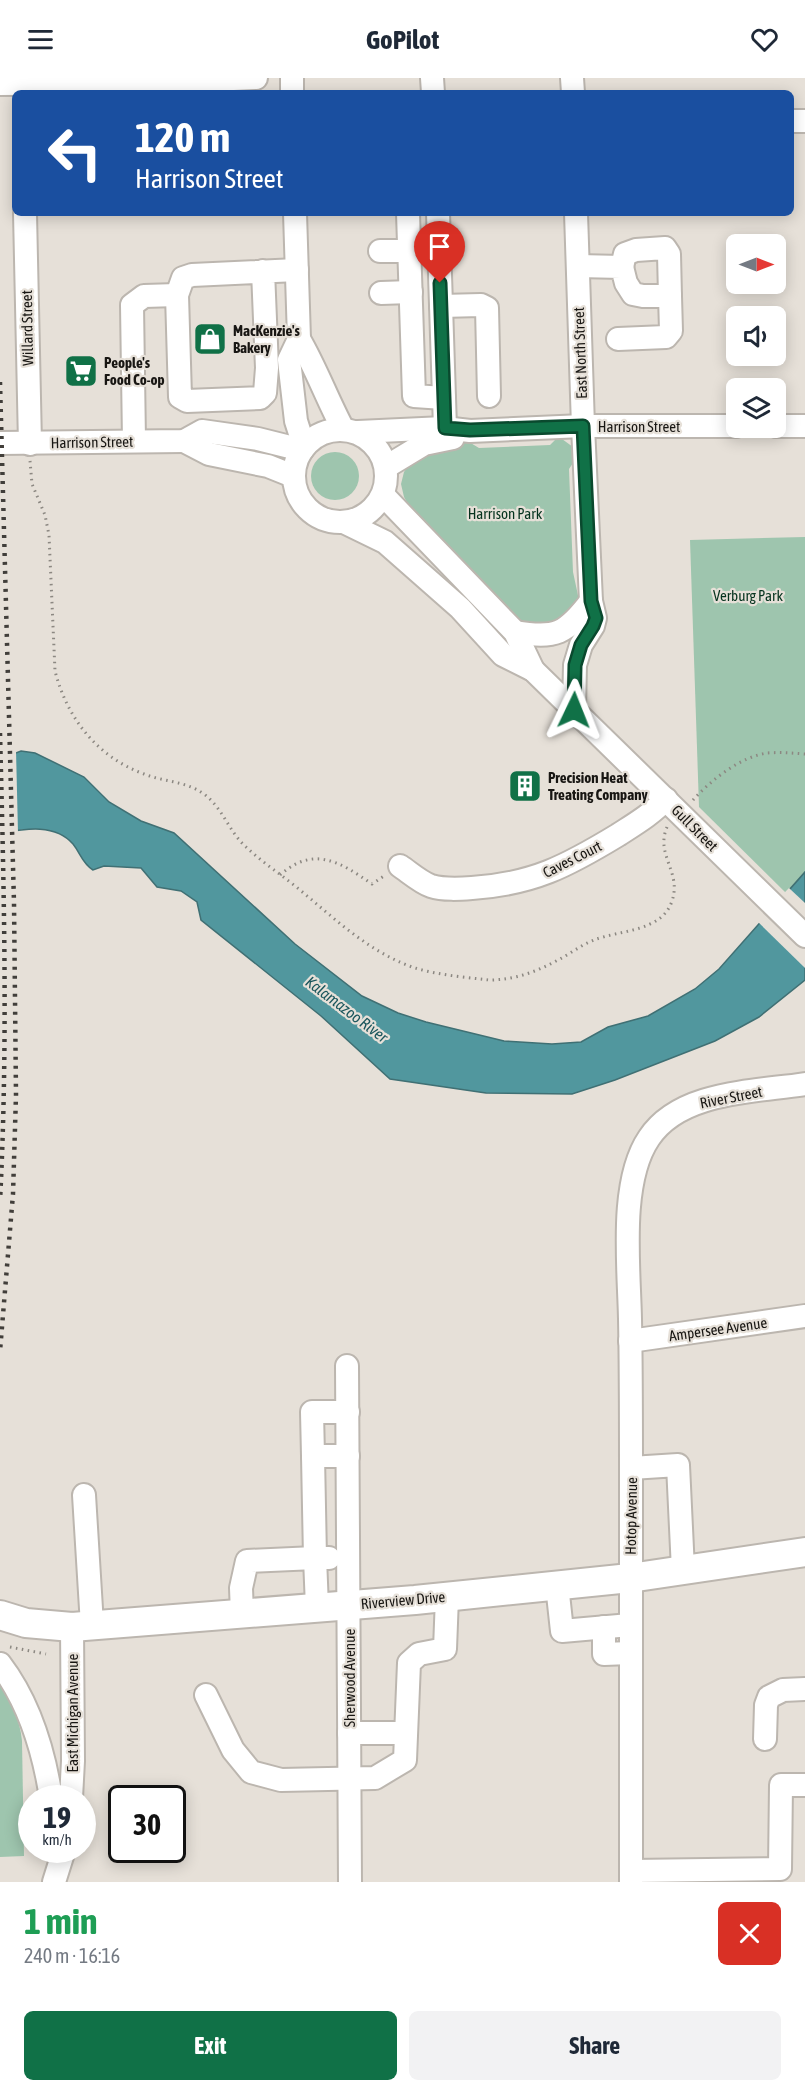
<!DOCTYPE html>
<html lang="en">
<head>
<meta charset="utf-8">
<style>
	body { margin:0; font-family:"Asap Condensed",sans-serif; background:#f2f2f3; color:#1f2937; height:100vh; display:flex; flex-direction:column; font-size:22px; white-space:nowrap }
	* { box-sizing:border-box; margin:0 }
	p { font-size:20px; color:#747a83 }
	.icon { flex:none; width:33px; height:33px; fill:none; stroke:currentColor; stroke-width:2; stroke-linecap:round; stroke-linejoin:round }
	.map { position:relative; height:1804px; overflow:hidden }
	.side { display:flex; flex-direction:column; background:#fff; flex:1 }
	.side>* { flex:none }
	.banner { position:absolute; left:12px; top:12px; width:782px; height:126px; border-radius:9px; box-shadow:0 3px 15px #0003; background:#1a4fa0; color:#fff; overflow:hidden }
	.needle { width:39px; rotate:90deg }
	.fabs { position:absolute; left:726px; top:156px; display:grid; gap:12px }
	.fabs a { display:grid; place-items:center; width:60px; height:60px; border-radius:9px; background:#fff; box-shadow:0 3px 15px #0003; font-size:30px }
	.speed { position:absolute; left:18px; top:1707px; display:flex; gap:12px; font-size:30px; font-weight:700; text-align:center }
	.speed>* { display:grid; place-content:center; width:78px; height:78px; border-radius:50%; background:#fff; box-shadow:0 3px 15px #0003; line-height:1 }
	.speed small { font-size:15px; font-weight:400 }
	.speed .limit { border:3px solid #111; border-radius:9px; background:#fff; color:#111 }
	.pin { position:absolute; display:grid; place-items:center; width:51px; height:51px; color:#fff; margin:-62px -26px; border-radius:50% 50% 50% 0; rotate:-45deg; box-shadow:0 0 6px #0007 }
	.pin .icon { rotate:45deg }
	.me { position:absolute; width:66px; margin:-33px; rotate:2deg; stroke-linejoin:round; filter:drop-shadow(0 0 4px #0008) }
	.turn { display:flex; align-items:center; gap:21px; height:126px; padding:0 24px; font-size:27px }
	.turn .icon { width:78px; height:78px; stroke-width:2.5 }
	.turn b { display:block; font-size:42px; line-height:51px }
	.round { display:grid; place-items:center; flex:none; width:63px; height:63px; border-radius:9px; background:#f2f2f3 }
	.summary { display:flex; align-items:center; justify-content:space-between; height:102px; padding:0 24px }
	h1 { font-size:36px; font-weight:700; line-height:45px; color:#1e9e55 }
	.primary-button { display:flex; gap:12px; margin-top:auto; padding:12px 24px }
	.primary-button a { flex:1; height:69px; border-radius:9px; background:#107147; color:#fff; font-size:24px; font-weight:700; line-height:69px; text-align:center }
	.primary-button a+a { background:#f2f2f3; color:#1f2937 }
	header { display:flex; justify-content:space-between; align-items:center; height:78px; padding:0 24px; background:#fff; font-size:27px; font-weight:700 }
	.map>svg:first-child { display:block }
	.green { fill:#9ec5ae }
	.water { fill:#51979e; stroke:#407074; stroke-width:1.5 }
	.pier { fill:#e6e0d8 }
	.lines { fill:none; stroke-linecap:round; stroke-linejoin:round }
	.minor-casing { stroke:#bcb6af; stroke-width:26 }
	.major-casing { stroke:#bcb6af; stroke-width:32 }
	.path { stroke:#8c8882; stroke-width:3; stroke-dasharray:1.5 4.5; stroke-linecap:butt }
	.minor { stroke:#fff; stroke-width:22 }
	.major { stroke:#fff; stroke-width:28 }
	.rail { stroke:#413e3a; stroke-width:4.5; stroke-dasharray:3 6; stroke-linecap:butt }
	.route-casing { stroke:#0a492e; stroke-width:15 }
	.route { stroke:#107147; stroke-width:10 }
	.labels { text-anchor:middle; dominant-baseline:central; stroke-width:4.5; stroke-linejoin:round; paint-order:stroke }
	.street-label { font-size:15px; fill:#181613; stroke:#e6e0d8 }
	.poi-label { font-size:15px; font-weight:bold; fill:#181613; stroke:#e6e0d8; text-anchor:start }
	.park-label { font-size:15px; fill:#05331e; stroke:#e6e0d8 }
	.water-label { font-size:16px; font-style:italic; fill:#1a565c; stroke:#e6e0d8 }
</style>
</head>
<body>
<header><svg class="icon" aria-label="menu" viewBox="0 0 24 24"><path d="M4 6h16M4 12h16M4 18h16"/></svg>GoPilot<svg class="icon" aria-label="heart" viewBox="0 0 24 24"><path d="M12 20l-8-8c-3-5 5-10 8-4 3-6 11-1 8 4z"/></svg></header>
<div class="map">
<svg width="805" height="1804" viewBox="0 0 805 1804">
	<rect width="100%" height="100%" fill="#e6e0d8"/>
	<g class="green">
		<polygon points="562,361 573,369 575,382 569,391 573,494 579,522 561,546 524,547 409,428 404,419 401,406 404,394 413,381 453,366 469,364 479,370 550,367 555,362"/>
		<circle cx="335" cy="398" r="24"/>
		<polygon points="805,459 805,794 787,816 699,729 690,462"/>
		<path d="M0,1606C11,1625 20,1641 22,1663L24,1778L0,1779Z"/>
	</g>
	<path class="water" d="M21,673L35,675L84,699L109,724L141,743L174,755L295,866L362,918L398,935L426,944L504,963L552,966L581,964L608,949L648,938L695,911L719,891L805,794V902L759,939L715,963L615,1002L572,1016L486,1015L390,1001L321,938L201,842L197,824L181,813L157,809L141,790L104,788L93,792C82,785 81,776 73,766C55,745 24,751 0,755V681Z"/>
	<g class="pier">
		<polygon points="16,672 18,755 0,758 0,678"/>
		<polygon points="789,810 805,825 805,890 757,843"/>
	</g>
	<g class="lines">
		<defs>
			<g id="minor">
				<polyline points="292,0 292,15"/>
				<polyline points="432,0 433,15"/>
				<polyline points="572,0 573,15"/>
				<polyline points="0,6 144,5 256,0"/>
				<polyline points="790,43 805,43"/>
				<polyline points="25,135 30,366"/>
				<polyline points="295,135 299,261 289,282 296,343 304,368"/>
				<polyline points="408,135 414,318 444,320"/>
				<polyline points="438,135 445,350"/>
				<polyline points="380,173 409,173"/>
				<polyline points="578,188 622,189 626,205 633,216 643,218 670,218 671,253 666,259 618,261"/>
				<polyline points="622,189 625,176 636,172 665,170 669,176 670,218"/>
				<polyline points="263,193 267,290 265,315 260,320 187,323 180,319 177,217 183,200 192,197 297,192"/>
				<polyline points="381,215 411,214"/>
				<polyline points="441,228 481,227 487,230 489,318"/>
				<path d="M299,261C316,290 327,321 343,351"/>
				<polyline points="776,348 805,348"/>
				<circle cx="340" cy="398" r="46"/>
				<polyline points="358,354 444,350 470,353 583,348 736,348"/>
				<polyline points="134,363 132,227 144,218 177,217"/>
				<polyline points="184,363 209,376 268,388 293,398"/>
				<polyline points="0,365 184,363 202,353 258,361 302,372"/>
				<polyline points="386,389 424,366 453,360"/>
				<polyline points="383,417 515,554 533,592"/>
				<polyline points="346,445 385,464 460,530 503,577 533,592 805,858"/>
				<path d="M515,554C556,561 566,556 591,523"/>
				<polyline points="574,632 575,587 581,567 593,548 595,540 591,523 583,348 576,135"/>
				<path d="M400,788C409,794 420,804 431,808C444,812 459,811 472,810C533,806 567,788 618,757C635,746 652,736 666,721"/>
				<polyline points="630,1263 805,1238"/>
				<polyline points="347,1288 350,1804"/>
				<polyline points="348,1334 312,1334 313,1378 348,1378"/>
				<polyline points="313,1378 315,1480 329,1480"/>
				<polyline points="631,1390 678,1387 683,1492"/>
				<polyline points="84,1417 92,1547"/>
				<polyline points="557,1507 562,1553 630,1547"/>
				<polyline points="242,1536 241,1510 247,1483 315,1480 317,1529"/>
				<polyline points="604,1549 604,1576 630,1575"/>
				<path d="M0,1586C29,1624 44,1674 51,1720"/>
				<polyline points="206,1617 233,1672 251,1694 281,1702 375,1700 405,1682 409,1585 419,1576 445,1571 447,1519"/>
				<polyline points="349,1655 406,1655"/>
				<polyline points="765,1661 766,1627 769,1619 783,1612 805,1611"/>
				<polyline points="71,1720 73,1683 72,1549"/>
				<polyline points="631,1793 780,1791 781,1707 805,1707"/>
				<polyline points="54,1804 64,1772"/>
				<path d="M631,1804C630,1666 632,1527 631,1388C631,1339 631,1290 630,1241C629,1188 619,1104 649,1060C680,1013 754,1014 805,1006"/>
			</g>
			<polyline id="major" points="0,1537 26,1545 72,1549 415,1522 630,1500 805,1474"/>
		</defs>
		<use href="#minor" class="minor-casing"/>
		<use href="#major" class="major-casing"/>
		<g class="path">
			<path d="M30,383L32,406L45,437L49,457L55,593C67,640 97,679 144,696C164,704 186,703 204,716C223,730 229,754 246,769C263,785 282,797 300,812C335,841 368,873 412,889C436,897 464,899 489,902C514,902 536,894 558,882C570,876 581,867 594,862C619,852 662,854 672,823C682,794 655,777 667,749"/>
			<path d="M693,722C711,702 740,679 767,675C780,674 792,675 805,676"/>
			<path d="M280,797C314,767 340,784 372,806L384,798"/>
			<polyline points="10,1569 46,1576"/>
		</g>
		<use href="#minor" class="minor"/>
		<use href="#major" class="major"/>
		<g class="rail">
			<polyline points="0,304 14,825 16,1017 13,1116 0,1273"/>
			<path d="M0,655C4,811 8,967 0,1123"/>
		</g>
	</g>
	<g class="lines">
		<defs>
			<polyline id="route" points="440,205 445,350 470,352 583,348 591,523 596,540 593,548 581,567 575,587 574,632"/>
		</defs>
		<use href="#route" class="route-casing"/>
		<use href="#route" class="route"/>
	</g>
	<defs>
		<symbol id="shop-square" viewBox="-11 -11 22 22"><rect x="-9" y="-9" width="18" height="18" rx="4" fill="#107147" stroke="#e6e0d8"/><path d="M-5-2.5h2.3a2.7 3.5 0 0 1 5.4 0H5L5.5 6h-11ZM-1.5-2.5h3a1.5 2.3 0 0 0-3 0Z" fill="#fff"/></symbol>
		<symbol id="supermarket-square" viewBox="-11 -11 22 22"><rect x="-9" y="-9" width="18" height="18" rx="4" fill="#107147" stroke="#e6e0d8"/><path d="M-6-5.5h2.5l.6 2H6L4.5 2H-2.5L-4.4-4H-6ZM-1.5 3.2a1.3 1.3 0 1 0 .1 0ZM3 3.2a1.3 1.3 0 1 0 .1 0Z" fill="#fff"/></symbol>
		<symbol id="building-square" viewBox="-11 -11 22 22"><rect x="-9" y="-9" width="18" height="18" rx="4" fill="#107147" stroke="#e6e0d8"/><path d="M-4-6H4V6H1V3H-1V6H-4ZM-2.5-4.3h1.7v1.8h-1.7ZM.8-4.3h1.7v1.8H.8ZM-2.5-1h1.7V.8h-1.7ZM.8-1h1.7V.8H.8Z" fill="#fff"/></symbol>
	</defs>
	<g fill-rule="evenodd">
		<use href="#shop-square" x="191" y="242" width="38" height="38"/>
		<use href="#supermarket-square" x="62" y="274" width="38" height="38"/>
		<use href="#building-square" x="506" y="689" width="38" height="38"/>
	</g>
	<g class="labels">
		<g class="street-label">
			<text transform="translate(27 250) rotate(-91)">Willard Street</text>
			<text transform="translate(580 275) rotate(-92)">East North Street</text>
			<text x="639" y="348">Harrison Street</text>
			<text transform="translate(92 364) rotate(-1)">Harrison Street</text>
			<text transform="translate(695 750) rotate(45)">Gull Street</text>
			<text transform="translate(572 781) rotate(-27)">Caves Court</text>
			<text transform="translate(731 1019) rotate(-11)">River Street</text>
			<text transform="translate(718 1251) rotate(-8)">Ampersee Avenue</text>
			<text transform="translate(631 1438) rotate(-89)">Hotop Avenue</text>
			<text transform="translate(403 1522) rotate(-5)">Riverview Drive</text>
			<text transform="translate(349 1600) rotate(-90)">Sherwood Avenue</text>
			<text transform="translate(72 1635) rotate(-90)">East Michigan Avenue</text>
		</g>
		<g class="poi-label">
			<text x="233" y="252">MacKenzie's<tspan x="233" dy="17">Bakery</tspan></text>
			<text x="104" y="284">People's<tspan x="104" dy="17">Food Co-op</tspan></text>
			<text x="548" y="699">Precision Heat<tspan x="548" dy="17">Treating Company</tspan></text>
		</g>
		<g class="park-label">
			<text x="505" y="435">Harrison Park</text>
			<text x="748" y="517">Verburg Park</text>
		</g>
		<g class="water-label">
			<text transform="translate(347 931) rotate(37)">Kalamazoo River</text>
		</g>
	</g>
</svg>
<div class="fabs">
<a><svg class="needle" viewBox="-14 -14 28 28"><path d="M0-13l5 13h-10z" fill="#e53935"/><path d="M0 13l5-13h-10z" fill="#747a83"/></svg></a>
<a><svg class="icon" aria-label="sound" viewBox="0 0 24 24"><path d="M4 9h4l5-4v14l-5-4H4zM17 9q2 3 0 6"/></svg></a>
<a><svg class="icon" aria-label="layers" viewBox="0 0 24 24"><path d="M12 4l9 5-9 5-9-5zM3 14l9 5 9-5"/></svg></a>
</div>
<div class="speed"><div>19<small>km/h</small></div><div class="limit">30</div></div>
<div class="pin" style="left:440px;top:205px;background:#d93025"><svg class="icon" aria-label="arrive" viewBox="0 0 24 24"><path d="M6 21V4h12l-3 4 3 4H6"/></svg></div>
<svg class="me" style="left:574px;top:632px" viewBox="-20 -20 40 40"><path d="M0-17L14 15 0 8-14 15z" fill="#107147" stroke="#fff" stroke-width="4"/></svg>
<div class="banner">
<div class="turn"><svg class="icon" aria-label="left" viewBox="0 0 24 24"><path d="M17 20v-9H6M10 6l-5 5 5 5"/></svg><div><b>120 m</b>Harrison Street</div></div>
</div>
</div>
<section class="side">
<div class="summary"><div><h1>1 min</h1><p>240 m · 16:16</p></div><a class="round" style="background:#d93025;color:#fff"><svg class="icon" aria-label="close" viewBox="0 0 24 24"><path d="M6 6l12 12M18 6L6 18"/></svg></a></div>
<div class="primary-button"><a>Exit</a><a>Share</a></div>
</section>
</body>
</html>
